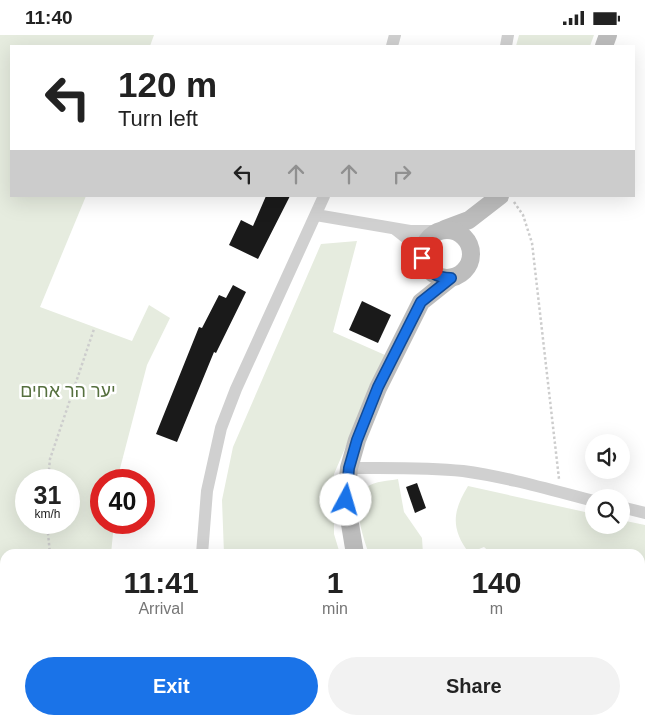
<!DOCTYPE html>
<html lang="en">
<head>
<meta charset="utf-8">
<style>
	body { margin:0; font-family:Helvetica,"Noto Sans Hebrew",sans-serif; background:#f2f2f2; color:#222; height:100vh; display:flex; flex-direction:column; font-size:19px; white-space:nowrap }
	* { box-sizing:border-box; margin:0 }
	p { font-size:16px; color:#767676 }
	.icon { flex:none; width:28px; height:28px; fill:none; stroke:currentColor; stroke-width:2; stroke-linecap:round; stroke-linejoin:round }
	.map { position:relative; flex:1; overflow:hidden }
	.sheet { position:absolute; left:0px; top:514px; width:645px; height:176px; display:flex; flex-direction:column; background:#fff; border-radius:15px 15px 0 0; box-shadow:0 5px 20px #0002 }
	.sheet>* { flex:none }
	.banner { position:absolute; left:10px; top:10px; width:625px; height:152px; border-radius:0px; box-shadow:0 5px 20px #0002; background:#fff; color:#222; overflow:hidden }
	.fabs { position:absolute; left:585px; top:399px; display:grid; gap:10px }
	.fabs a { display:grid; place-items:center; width:45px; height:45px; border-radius:50%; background:#fff; box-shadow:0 5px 20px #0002; font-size:25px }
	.speed { position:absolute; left:15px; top:434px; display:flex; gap:10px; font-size:25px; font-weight:700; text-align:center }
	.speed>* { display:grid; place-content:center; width:65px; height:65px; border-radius:50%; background:#fff; box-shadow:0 5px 20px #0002; line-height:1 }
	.speed small { font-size:12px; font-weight:400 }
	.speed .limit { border:8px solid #d22; background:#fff; color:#111 }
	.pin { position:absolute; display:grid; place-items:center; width:42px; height:42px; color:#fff; margin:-21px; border-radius:10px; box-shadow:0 2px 8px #0006 }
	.me { position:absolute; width:55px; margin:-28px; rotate:6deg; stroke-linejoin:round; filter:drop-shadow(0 0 4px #0008) }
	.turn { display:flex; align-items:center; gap:18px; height:105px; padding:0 25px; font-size:22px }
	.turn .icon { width:65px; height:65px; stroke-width:2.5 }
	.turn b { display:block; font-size:35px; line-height:42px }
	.lanes { display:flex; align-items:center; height:48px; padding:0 25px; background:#0003; justify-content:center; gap:25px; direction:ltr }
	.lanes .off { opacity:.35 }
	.eta { display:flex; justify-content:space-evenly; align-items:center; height:85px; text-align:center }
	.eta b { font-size:30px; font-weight:700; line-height:35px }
	.button { display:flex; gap:10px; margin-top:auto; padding:10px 25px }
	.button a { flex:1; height:58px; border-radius:30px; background:#1a73e8; color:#fff; font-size:20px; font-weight:700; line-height:58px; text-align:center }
	.button a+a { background:#f2f2f2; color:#222 }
	.status { display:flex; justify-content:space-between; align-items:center; height:35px; padding:0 25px; background:#fff; direction:ltr }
	.status svg { height:14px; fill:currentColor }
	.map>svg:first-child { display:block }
	.green { fill:#e6ecdf; fill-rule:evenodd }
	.building { fill:#1a1a1a }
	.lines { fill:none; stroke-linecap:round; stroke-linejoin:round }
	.path { stroke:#cdcdcd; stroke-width:2.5; stroke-dasharray:2.5 2.5; stroke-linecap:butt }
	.street { stroke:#d0d0d0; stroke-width:12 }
	.secondary { stroke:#bdbdbd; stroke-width:18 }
	.route-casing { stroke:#114b97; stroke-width:12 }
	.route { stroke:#1a73e8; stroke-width:9 }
	.labels { text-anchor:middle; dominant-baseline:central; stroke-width:5; stroke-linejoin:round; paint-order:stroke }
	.park-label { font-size:18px; fill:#56703f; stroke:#fff }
</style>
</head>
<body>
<div class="status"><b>11:40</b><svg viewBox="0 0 49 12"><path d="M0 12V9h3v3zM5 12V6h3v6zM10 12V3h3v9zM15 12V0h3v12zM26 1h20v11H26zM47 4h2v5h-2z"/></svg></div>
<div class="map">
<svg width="645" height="689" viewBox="0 0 645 689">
	<rect width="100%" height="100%" fill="#fff"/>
	<g class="green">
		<path d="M0,0H154L150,11H11V161H86L40,272L132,306L149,270L170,283L147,330L117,445H101V488H114L111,519H5V685H153L155,689H0ZM26,445H69V488H26Z"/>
		<polygon points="519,0 594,0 590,11 516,11"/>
		<polygon points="357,206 333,297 385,320 334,439 334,499 340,519 224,519 222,465 233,412 321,209"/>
		<path d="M398,444L404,477L422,503L423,519H369C363,503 350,464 367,452C375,446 389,446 398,444Z"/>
		<path d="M468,451L594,479V490H621V485L645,490V557L640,561V519H492L484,512L469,518C451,494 452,477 468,451Z"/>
		<polygon points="640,636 645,638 645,689 620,689 623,685 640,685"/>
	</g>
	<g class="building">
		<polygon points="266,161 290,161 258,224 229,210 241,185 253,191"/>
		<polygon points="233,250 246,257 216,318 214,317 177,407 156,399 199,292 202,293 219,260 226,263"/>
		<polygon points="362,266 391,280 378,308 349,295"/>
		<polygon points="417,448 426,473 415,478 406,452"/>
	</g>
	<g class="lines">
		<g class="path">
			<polyline points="514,167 523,180 532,208 559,444"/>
			<polyline points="48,445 50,424 94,294"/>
			<polyline points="47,488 50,519"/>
			<polyline points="640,573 645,569"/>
			<polyline points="71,689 72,685"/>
		</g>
		<g class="street">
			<polyline points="392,11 395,0"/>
			<polyline points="506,11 508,0"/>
			<polyline points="316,180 410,196 437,196"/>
			<polyline points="395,194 409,205 423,223"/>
			<path d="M349,433C387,433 426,432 463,436C507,442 551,455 594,466"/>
			<polyline points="621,472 645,478"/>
			<polyline points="202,519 207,456 221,393 236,354 324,161"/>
			<polyline points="266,685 269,689"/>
		</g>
		<g class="secondary">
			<polyline points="604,11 608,0"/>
			<polyline points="445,194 469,185 500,161"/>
			<circle cx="447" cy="219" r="24"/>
			<polyline points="355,519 346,465 349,433 357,405 378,353 421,267 451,243"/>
			<polyline points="491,685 495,689"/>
		</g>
	</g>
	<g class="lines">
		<defs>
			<path id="route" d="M346,465L349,433L357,405L378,352L421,267L451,243C436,243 427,237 422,223"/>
		</defs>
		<use href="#route" class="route-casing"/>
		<use href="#route" class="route"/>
	</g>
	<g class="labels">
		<g class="park-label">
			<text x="68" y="356">יער הר אחים</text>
		</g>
	</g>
</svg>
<div class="fabs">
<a><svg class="icon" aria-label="sound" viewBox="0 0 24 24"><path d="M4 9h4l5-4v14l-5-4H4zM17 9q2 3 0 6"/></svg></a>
<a><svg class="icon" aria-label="search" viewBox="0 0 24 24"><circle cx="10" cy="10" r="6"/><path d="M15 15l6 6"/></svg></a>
</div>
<div class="speed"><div>31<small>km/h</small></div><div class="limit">40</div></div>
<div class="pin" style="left:422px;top:223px;background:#d93025"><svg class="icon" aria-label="arrive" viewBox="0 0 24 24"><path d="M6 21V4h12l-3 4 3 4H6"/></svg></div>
<svg class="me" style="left:346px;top:465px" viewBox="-20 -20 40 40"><circle r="19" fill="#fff"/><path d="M0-13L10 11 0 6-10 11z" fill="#1a73e8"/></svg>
<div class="banner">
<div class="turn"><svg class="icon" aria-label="left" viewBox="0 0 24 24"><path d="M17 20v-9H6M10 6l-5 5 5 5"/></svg><div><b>120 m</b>Turn left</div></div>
<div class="lanes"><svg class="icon" aria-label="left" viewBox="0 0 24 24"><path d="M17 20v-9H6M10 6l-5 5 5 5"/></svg><svg class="icon off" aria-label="ahead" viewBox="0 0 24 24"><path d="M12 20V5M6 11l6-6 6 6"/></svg><svg class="icon off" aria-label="ahead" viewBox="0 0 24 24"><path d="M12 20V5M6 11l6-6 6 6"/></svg><svg class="icon off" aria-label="right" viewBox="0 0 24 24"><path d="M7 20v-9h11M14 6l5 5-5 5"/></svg></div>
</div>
<section class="sheet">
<div class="eta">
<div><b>11:41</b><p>Arrival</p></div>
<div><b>1</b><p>min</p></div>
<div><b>140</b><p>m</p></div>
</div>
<div class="button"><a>Exit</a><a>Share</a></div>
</section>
</div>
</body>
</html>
